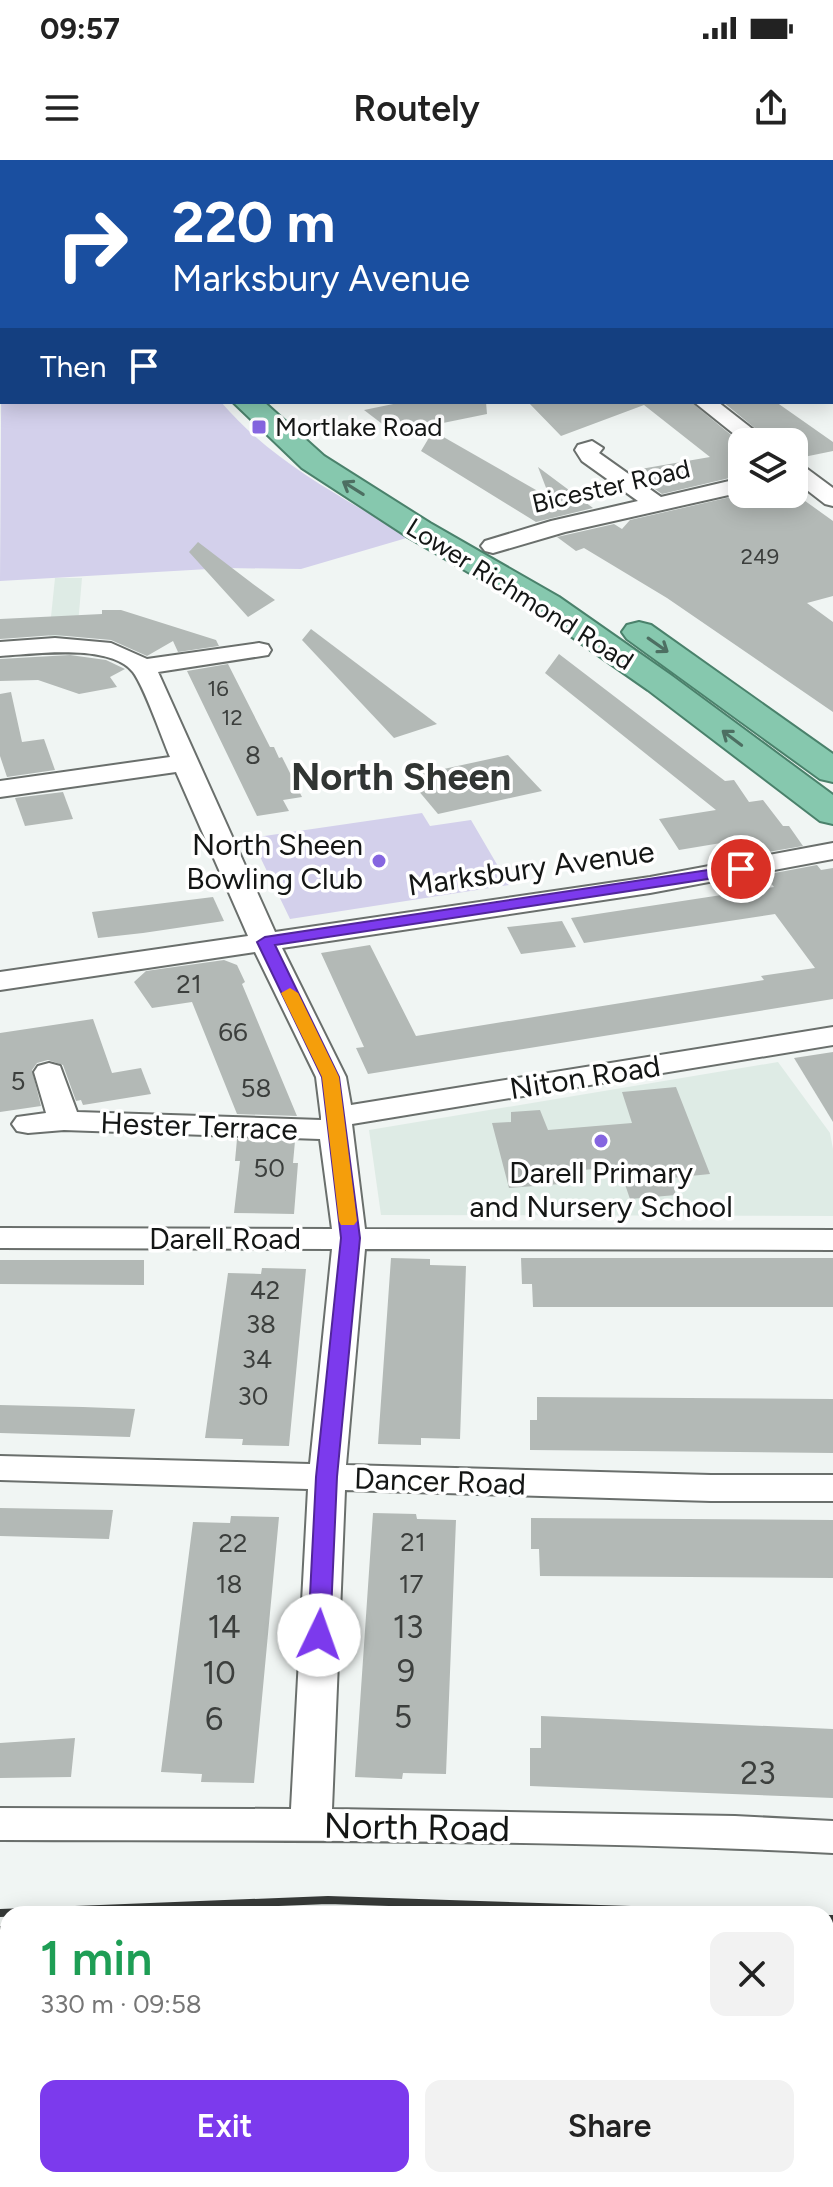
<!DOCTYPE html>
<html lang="en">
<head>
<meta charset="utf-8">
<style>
	body { margin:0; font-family:Figtree,sans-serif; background:#f2f2f2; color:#222; height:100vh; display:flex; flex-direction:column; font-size:30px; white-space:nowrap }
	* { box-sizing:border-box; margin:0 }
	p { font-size:26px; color:#767676 }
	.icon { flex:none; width:44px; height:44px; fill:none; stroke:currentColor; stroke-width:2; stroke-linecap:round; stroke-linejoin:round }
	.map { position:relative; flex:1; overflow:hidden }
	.drawer { position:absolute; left:0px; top:1746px; width:834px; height:282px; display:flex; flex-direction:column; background:#fff; border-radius:24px 24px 0 0; box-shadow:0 4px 20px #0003 }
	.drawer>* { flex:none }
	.hud { position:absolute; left:0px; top:0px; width:834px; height:244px; box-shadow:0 4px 20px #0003; background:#1a4fa0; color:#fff; overflow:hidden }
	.tools { position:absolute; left:728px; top:268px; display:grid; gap:16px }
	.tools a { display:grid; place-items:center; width:80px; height:80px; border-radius:16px; background:#fff; box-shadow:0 4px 20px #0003; font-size:40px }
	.pin { position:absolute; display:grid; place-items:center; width:68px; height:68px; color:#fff; margin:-34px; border:4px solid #fff; border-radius:50%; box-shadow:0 2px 8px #0007 }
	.me { position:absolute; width:88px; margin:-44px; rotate:3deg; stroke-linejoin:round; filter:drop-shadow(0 0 6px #0008) }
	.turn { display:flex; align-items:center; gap:28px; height:168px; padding:0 40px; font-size:36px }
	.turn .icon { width:104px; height:104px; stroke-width:2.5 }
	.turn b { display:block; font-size:56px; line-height:68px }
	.then { display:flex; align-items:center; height:76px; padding:0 40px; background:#0003; gap:16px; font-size:30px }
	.round { display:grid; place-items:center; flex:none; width:84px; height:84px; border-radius:16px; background:#f2f2f2 }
	.head { display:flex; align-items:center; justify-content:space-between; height:136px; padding:0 40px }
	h1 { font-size:48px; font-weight:600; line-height:60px; color:#1e9e55 }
	.primary-button { display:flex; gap:16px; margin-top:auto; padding:16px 40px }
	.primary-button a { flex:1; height:92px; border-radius:16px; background:#7c3aed; color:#fff; font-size:32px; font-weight:600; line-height:92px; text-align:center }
	.primary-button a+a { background:#f2f2f2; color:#222 }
	.status { display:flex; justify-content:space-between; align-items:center; height:56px; padding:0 40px; background:#fff; direction:ltr }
	.status svg { height:22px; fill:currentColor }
	header { display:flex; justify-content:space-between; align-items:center; height:104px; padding:0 40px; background:#fff; font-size:36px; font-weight:600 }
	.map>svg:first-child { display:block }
	.built { fill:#deebe5 }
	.green { fill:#d3d0eb }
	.building { fill:#b3b9b6 }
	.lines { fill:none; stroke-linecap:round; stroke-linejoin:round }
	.minor-casing { stroke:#6a6f6c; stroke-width:4 }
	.secondary-casing { stroke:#6a6f6c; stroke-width:4 }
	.primary-casing { stroke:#4a816b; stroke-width:48 }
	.trunk-casing { stroke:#4a816b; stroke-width:4 }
	.minor { fill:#fff; fill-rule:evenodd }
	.secondary { fill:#d1ebe0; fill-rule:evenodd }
	.primary { stroke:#a4d6c2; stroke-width:44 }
	.trunk { fill:#86c8ae; fill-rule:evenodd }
	.rail-far1 { stroke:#373a38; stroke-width:4 }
	.rail { stroke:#373a38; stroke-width:8 }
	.oneway { stroke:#4d6f62 }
	.route { fill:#7c3aed; stroke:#51269a; stroke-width:2 }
	.slow { fill:#f59e0b }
	.poi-dot { fill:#8565e0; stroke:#fff; stroke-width:3 }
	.labels { text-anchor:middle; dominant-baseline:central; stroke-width:7; stroke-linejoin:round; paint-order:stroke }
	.far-number-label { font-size:22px; fill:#3c3f3d }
	.far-poi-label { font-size:26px; fill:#141615; stroke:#fff; text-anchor:start }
	.far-street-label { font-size:26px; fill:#141615; stroke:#fff }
	.number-label { font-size:26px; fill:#3c3f3d }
	.poi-label { font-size:30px; fill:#141615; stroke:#fff; text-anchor:end }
	.street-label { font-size:30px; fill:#141615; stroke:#fff }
	.near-number-label { font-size:32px; fill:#3c3f3d }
	.near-street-label { font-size:36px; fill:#141615; stroke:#fff }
	.district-label { font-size:38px; font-weight:bold; fill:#313533; stroke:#fff }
</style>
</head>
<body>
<div class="status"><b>09:57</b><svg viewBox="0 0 49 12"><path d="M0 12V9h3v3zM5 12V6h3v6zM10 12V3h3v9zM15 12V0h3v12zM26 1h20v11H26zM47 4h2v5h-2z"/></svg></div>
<header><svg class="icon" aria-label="menu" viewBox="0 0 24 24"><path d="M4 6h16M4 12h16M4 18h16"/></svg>Routely<svg class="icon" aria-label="share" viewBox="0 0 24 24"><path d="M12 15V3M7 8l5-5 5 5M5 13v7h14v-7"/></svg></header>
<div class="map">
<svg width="833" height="2027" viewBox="0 0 833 2027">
	<rect width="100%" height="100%" fill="#f0f5f3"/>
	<g class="built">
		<polygon points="55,418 82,418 77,476 49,476"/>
		<polygon points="778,902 830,973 833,989 833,1056 381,1055 369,970"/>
	</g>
	<g class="green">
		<path d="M2,103V242H221C272,302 343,338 410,377L301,409L226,408L0,421Z"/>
		<polygon points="422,653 430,666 471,660 509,725 290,759 251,678"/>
	</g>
	<g class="building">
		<polygon points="403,242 486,242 487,254 394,273 364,250"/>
		<polygon points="528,242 691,242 742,284 742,315 662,334 629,311 710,297 644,245 561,276"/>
		<polygon points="723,242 776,242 833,282 833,291 794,299 794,282 772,282"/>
		<polygon points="433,271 550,338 538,307 593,348 536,362 421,291"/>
		<polygon points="794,333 833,361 833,436 807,443 833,462 833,552 667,438 584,388 576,391 557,377 614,364 622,369 630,360 744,334"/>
		<polygon points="198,382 253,424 275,440 248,457 189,392"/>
		<polygon points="102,450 121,450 216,480 219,486 178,492 173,481 147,496 111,480 55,475 0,479 0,459 102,454"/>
		<polygon points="311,469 437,564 394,578 302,480"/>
		<polygon points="559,494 725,621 734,620 749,642 763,640 783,666 789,666 803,686 750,695 739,680 679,690 659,659 716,650 545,513"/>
		<polygon points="70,495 106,500 125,509 110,517 117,527 79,534 38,520 0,521 0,499"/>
		<polygon points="228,504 270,587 274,587 279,598 282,597 302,637 283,640 289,651 257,656 187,511"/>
		<polygon points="11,532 22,582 44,579 55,610 7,617 0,596 0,534"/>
		<polygon points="508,595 542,631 438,654 407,617"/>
		<polygon points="63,632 73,659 25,666 15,638"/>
		<polygon points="817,705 821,710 833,708 833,839 368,914 356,888 364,887 321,793 370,785 416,876 764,820 761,816 815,808 775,754 584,783 571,758 774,727 764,715"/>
		<polygon points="213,737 224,761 143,773 98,778 92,752"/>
		<polygon points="562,761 576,787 521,794 507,767"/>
		<polygon points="224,800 237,805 245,822 242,824 297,956 237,954 192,842 152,848 134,822 146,811"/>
		<polygon points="93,859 112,913 141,908 151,934 83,945 81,940 76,941 63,905 48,900 37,903 32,910 41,946 0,952 0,873"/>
		<polygon points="833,892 833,962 794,898"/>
		<polygon points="676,927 710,1014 671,1018 676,1035 630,1039 619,1007 558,1012 560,1024 509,1028 492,963 511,962 511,952 540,950 548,970 632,963 622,932"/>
		<polygon points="237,979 295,981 293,1003 298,1003 294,1054 234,1053 240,1001 235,1001"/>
		<polygon points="391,1098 430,1099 430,1105 466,1106 460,1279 421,1278 421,1285 378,1284"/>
		<polygon points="521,1098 833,1098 833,1147 533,1147 532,1124 522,1124"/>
		<polygon points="0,1100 144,1100 144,1125 0,1124"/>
		<polygon points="262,1108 306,1109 289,1286 242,1285 243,1279 205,1278 228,1113 261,1114"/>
		<polygon points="537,1237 833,1239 833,1293 530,1290 530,1260 537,1260"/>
		<polygon points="0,1245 83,1247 135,1249 130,1277 0,1273"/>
		<polygon points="0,1348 113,1350 109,1379 0,1376"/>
		<polygon points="373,1353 416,1354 417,1359 456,1360 446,1614 403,1613 402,1619 355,1617"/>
		<polygon points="231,1356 279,1357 254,1623 201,1622 202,1614 161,1612 193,1362 230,1363"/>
		<polygon points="531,1358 833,1360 833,1418 540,1416 539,1389 531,1389"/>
		<polygon points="541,1556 833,1569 833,1638 530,1626 530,1588 541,1588"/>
		<polygon points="75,1578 71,1617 0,1618 0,1583"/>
	</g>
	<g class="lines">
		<defs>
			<g id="minor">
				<polygon points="327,0 345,0 346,2 328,2"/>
				<polygon points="546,0 564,0 566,2 548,2"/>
				<rect x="832" y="91" width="1" height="12"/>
				<rect x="832" y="134" width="1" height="13"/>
				<polygon points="694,242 718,242 769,282 744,282"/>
				<polygon points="592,281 603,288 599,293 661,337 742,318 742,332 565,372 493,393 485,391 481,386 485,381 551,361 638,341 582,301 575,290 578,285"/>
				<polygon points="794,303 802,305 833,328 833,346 825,344 794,320"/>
				<path d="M55,478L111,483L147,499L259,483L268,485L271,490L268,495L158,512L275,772L650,717L833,683V699L650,733L282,788L346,917L351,945L833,867V885L352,964L365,1069L833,1070V1090L365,1089L346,1305L711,1315H833V1341H711L345,1330L332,1649L735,1656L833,1661V1693C556,1679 277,1681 0,1680V1648L291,1649L308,1329L0,1320V1296L310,1304L332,1089L0,1088V1068L332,1069L320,979L64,970L28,973L17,971L12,964L17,957L46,953L34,912L38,906L49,903L60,906L77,952L321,960V957L316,917L255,792L0,830V812L248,776L176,612L0,637V621L170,597C162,578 144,526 133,512C110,483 33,494 0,496V482Z"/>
			</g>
			<polygon id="secondary" points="833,1998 833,2027 788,2027 791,2020 826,2020 826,1999"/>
			<polyline id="primary" points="113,2 114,0"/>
			<g id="trunk">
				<rect x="832" y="28" width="1" height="14"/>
				<rect x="0" y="34" width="2" height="16"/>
				<rect x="0" y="83" width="2" height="16"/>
				<polygon points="233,242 264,242 324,296 430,363 559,437 672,516 833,635 833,664 820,661 648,530 535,451 408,377 302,308"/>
				<polygon points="639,462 651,465 833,594 833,622 820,619 627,479 622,472 627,465"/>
			</g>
		</defs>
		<use href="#minor" class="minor-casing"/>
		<use href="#secondary" class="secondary-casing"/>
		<use href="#primary" class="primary-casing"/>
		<use href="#trunk" class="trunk-casing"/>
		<use href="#minor" class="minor"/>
		<use href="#secondary" class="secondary"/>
		<use href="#primary" class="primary"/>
		<use href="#trunk" class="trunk"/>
		<polyline class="rail-far1" points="758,0 761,2"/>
		<g class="rail">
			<polyline points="0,1753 328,1740 754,1754"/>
			<polyline points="826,1759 833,1759"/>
			<polyline points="0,1770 8,1770"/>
			<polyline points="826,1776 833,1777"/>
		</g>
	</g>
	<defs><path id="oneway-shaft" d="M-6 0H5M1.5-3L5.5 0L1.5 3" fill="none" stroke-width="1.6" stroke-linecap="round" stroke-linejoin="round" transform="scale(2)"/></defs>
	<g class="oneway">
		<use href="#oneway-shaft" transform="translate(353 328) rotate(-148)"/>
		<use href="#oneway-shaft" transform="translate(658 485) rotate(35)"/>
		<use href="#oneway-shaft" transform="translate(732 578) rotate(-143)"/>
	</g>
	<polygon class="route" points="741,705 749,709 747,713 275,785 339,917 360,1078 337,1317 330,1475 327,1481 312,1481 308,1475 316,1317 341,1078 322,917 257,782 265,777"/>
	<polygon class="slow" points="290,828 298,833 339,917 357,1061 354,1065 341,1065 339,1061 322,917 281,833"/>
	<g class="poi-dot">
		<rect x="251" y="259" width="16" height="16" rx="4"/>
		<circle cx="379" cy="701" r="8"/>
		<circle cx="601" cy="981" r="8"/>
	</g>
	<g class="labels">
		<g class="far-number-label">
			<text x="760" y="396">249</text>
			<text x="218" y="528">16</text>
			<text x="232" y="557">12</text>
		</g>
		<g class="far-poi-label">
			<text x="275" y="267">Mortlake Road</text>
		</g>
		<g class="far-street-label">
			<text transform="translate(611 326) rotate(-13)">Bicester Road</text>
			<text transform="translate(520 434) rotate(32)">Lower Richmond Road</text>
		</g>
		<g class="number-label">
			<text x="253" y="595">8</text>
			<text x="189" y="824">21</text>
			<text x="233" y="872">66</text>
			<text x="18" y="921">5</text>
			<text x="256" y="928">58</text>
			<text x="269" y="1008">50</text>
			<text x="265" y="1130">42</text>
			<text x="261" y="1164">38</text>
			<text x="257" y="1199">34</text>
			<text x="253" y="1236">30</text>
			<text x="413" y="1382">21</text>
			<text x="233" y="1383">22</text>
			<text x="229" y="1424">18</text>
			<text x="411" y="1424">17</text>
		</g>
		<g class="poi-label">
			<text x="363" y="684">North Sheen<tspan x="363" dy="34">Bowling Club</tspan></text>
			<text x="601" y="1012" text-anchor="middle">Darell Primary<tspan x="601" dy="34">and Nursery School</tspan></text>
		</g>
		<g class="street-label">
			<text transform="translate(531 708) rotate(-8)">Marksbury Avenue</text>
			<text transform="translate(585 917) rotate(-9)">Niton Road</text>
			<text transform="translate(199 966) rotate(2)">Hester Terrace</text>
			<text x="225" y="1078">Darell Road</text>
			<text transform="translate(440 1321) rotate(2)">Dancer Road</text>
		</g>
		<g class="near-number-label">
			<text x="224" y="1467">14</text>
			<text x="408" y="1467">13</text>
			<text x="406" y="1511">9</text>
			<text x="219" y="1513">10</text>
			<text x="403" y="1557">5</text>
			<text x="214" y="1559">6</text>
			<text x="758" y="1613">23</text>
		</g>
		<g class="near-street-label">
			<text transform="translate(417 1667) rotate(1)">North Road</text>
		</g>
		<g class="district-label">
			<text x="401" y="617">North Sheen</text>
		</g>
	</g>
</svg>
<div class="tools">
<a><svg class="icon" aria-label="layers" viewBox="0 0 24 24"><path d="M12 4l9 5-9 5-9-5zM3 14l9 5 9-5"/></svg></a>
</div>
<div class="pin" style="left:741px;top:709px;background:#d93025"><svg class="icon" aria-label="arrive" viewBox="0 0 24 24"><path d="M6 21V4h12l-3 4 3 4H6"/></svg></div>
<svg class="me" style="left:319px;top:1475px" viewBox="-20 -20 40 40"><circle r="19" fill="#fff"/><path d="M0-13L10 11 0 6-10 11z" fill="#7c3aed"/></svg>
<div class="hud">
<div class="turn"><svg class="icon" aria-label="right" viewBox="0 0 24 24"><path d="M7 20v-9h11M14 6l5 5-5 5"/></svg><div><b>220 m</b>Marksbury Avenue</div></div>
<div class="then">Then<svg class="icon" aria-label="arrive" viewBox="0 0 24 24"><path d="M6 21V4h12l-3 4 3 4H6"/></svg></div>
</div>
<section class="drawer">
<div class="head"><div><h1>1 min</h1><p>330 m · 09:58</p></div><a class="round"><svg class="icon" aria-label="close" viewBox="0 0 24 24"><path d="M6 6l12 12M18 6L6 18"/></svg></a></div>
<div class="primary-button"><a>Exit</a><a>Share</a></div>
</section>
</div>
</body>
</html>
